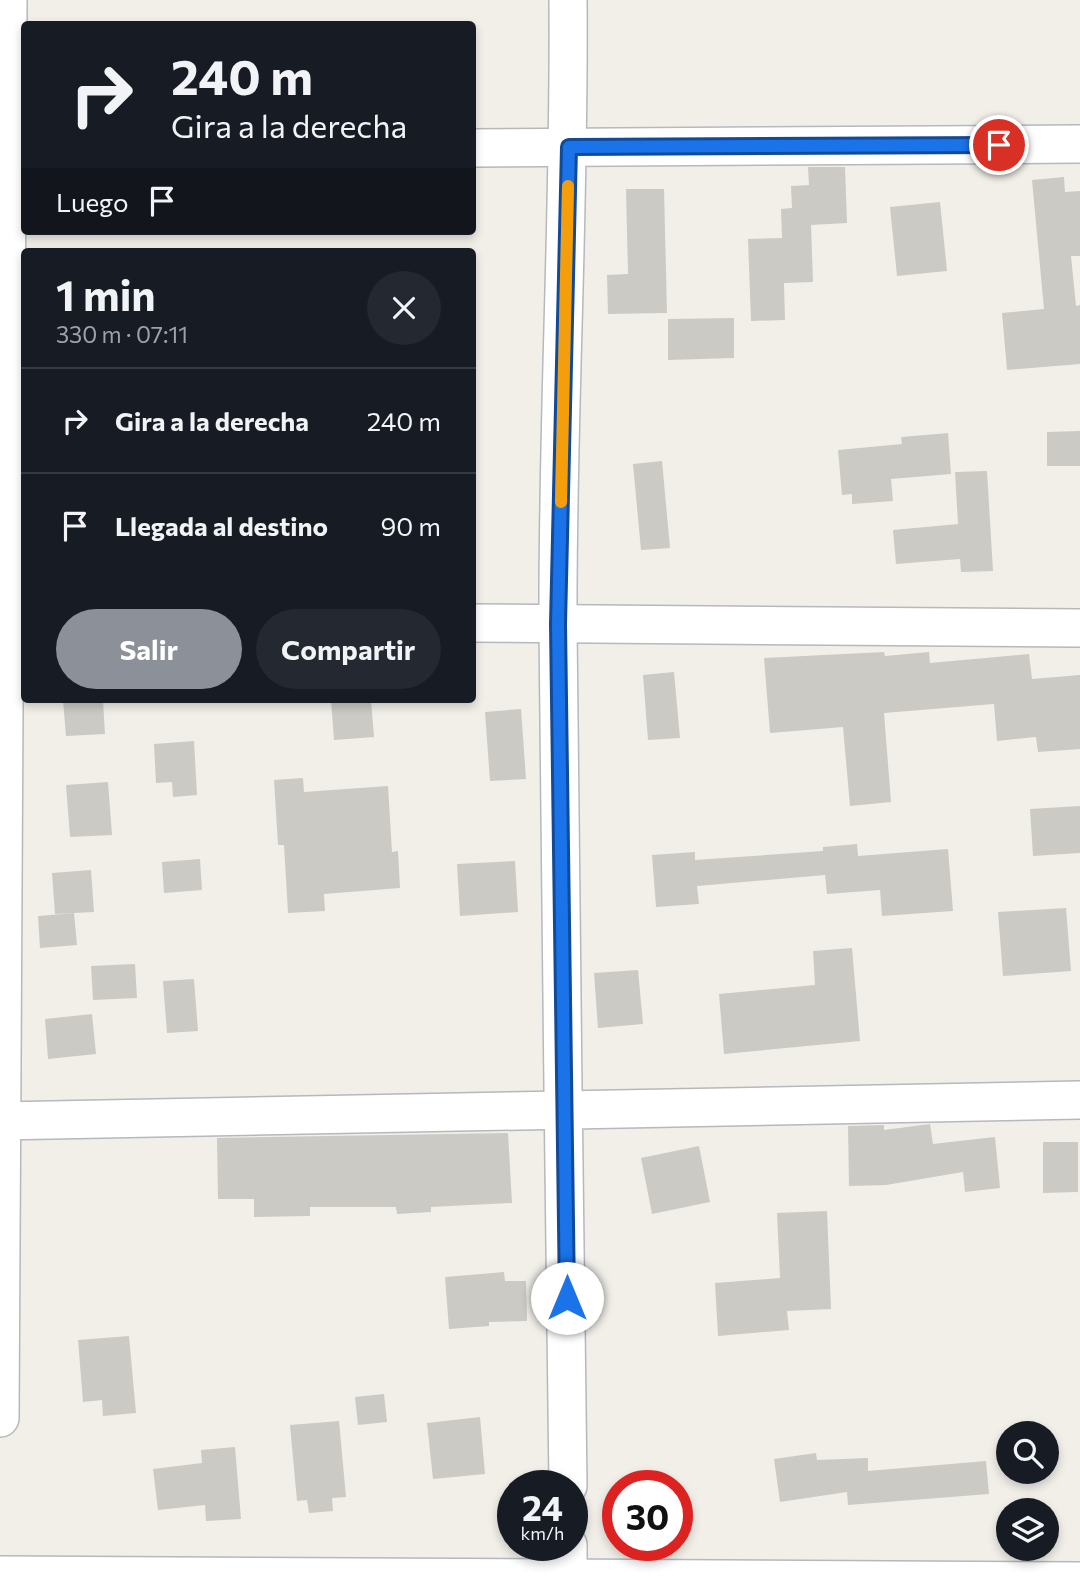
<!DOCTYPE html>
<html lang="es">
<head>
<meta charset="utf-8">
<style>
	body { margin:0; font-family:Commissioner,sans-serif; background:#242831; color:#f1f3f6; height:100vh; display:flex; flex-direction:column; font-size:26px; white-space:nowrap }
	* { box-sizing:border-box; margin:0 }
	p { font-size:23px; color:#9ea1a6 }
	.icon { flex:none; width:38px; height:38px; fill:none; stroke:currentColor; stroke-width:2; stroke-linecap:round; stroke-linejoin:round }
	.map { position:relative; flex:1; overflow:hidden }
	.panel { position:absolute; left:21px; top:248px; width:455px; height:455px; display:flex; flex-direction:column; background:#171b24; border-radius:7px; box-shadow:0 4px 10px #0003 }
	.panel>* { flex:none }
	.banner { position:absolute; left:21px; top:21px; width:455px; height:214px; border-radius:7px; box-shadow:0 4px 10px #0003; background:#171b24; color:#f1f3f6; overflow:hidden }
	.buttons { position:absolute; left:996px; top:1421px; display:grid; gap:14px }
	.buttons a { display:grid; place-items:center; width:63px; height:63px; border-radius:50%; background:#171b24; box-shadow:0 4px 10px #0003; font-size:35px }
	.speed { position:absolute; left:497px; top:1470px; display:flex; gap:14px; font-size:35px; font-weight:700; text-align:center }
	.speed>* { display:grid; place-content:center; width:91px; height:91px; border-radius:50%; background:#171b24; box-shadow:0 4px 10px #0003; line-height:1 }
	.speed small { font-size:18px; font-weight:400 }
	.speed .limit { border:10px solid #d22; background:#fff; color:#111 }
	.pin { position:absolute; display:grid; place-items:center; width:60px; height:60px; color:#fff; margin:-30px; border:4px solid #fff; border-radius:50%; box-shadow:0 2px 7px #0007 }
	.me { position:absolute; width:77px; margin:-38px; rotate:0deg; stroke-linejoin:round; filter:drop-shadow(0 0 5px #0008) }
	.turn { display:flex; align-items:center; gap:24px; height:147px; padding:0 35px; font-size:32px }
	.turn .icon { width:91px; height:91px; stroke-width:2.5 }
	.turn b { display:block; font-size:49px; line-height:60px }
	.then { display:flex; align-items:center; height:66px; padding:0 35px; background:#0003; gap:14px; font-size:26px }
	.round { display:grid; place-items:center; flex:none; width:74px; height:74px; border-radius:37px; background:#242831 }
	.headline { display:flex; align-items:center; justify-content:space-between; height:119px; padding:0 35px }
	h1 { font-size:42px; font-weight:700; line-height:52px }
	.cta { display:flex; gap:14px; margin-top:auto; padding:14px 35px }
	.cta a { flex:1; height:80px; border-radius:42px; background:#8c9099; color:#fff; font-size:28px; font-weight:700; line-height:80px; text-align:center }
	.cta a+a { background:#242831; color:#f1f3f6 }
	ul { padding:0; list-style:none }
	li { display:flex; align-items:center; gap:21px; height:105px; padding:0 35px; border-top:2px solid #363941 }
	li div { flex:1 }
	li b { display:block; font-size:26px }
	li em { font-style:normal }
	.map>svg:first-child { display:block }
	.building { fill:#cccac5 }
	.lines { fill:none; stroke-linecap:round; stroke-linejoin:round }
	.minor-casing { stroke:#b5b8bc; stroke-width:40 }
	.minor { stroke:#fff; stroke-width:37 }
	.route-casing { stroke:#114b97; stroke-width:18 }
	.route { stroke:#1a73e8; stroke-width:12 }
	.slow { stroke:#f59e0b; stroke-width:12 }
</style>
</head>
<body>
<div class="map">
<svg width="1080" height="1582" viewBox="0 0 1080 1582">
	<rect width="100%" height="100%" fill="#f1efe8"/>
	<g class="building">
		<polygon points="808,167 845,167 847,223 811,225 813,282 784,283 785,320 751,321 748,239 782,238 781,209 792,208 791,186 809,185"/>
		<polygon points="1064,177 1065,192 1080,191 1080,256 1071,256 1076,306 1080,305 1080,364 1007,370 1002,313 1044,309 1032,180"/>
		<polygon points="626,189 664,189 667,313 608,314 607,275 628,274"/>
		<polygon points="940,202 947,271 897,276 890,207"/>
		<polygon points="734,318 734,358 668,360 668,319"/>
		<polygon points="1080,431 1080,466 1047,466 1047,432"/>
		<polygon points="948,433 951,474 891,479 893,501 852,504 852,494 842,495 838,450 902,444 901,437"/>
		<polygon points="662,461 670,548 641,550 633,464"/>
		<polygon points="987,471 993,571 961,572 960,559 896,564 893,530 958,524 955,472"/>
		<polygon points="884,652 885,656 929,652 930,663 1029,654 1032,679 1080,675 1080,749 1038,752 1036,737 997,741 994,704 884,713 891,802 850,806 843,727 770,733 764,658"/>
		<polygon points="674,672 680,738 648,740 643,675"/>
		<polygon points="63,700 103,700 105,734 66,736"/>
		<polygon points="331,700 371,700 374,737 334,740"/>
		<polygon points="521,709 526,779 490,781 485,712"/>
		<polygon points="194,741 197,795 173,797 172,782 156,783 154,744"/>
		<polygon points="303,778 304,792 388,786 392,852 398,851 400,888 324,894 325,911 288,913 284,845 278,845 274,780"/>
		<polygon points="108,782 112,835 70,837 66,785"/>
		<polygon points="1080,806 1080,853 1033,856 1030,809"/>
		<polygon points="857,844 858,856 948,849 953,911 882,916 880,890 827,894 825,875 697,886 699,904 656,907 652,855 695,852 695,860 823,851 823,847"/>
		<polygon points="200,859 202,890 164,893 162,862"/>
		<polygon points="515,861 518,912 460,916 457,864"/>
		<polygon points="91,870 94,912 55,914 52,873"/>
		<polygon points="1066,908 1071,971 1003,976 998,912"/>
		<polygon points="74,913 77,945 40,948 38,916"/>
		<polygon points="852,948 860,1041 724,1054 719,994 815,985 813,951"/>
		<polygon points="135,964 137,998 93,1000 91,966"/>
		<polygon points="638,970 643,1024 598,1028 594,973"/>
		<polygon points="194,979 198,1031 167,1033 163,981"/>
		<polygon points="92,1014 96,1054 48,1059 45,1019"/>
		<polygon points="930,1124 933,1144 995,1137 1000,1188 965,1192 963,1172 886,1185 849,1186 848,1126 884,1125 884,1130"/>
		<polygon points="508,1133 512,1203 431,1207 431,1212 397,1214 396,1207 310,1207 310,1216 254,1217 254,1199 218,1199 217,1138"/>
		<polygon points="1043,1142 1078,1142 1078,1192 1043,1193"/>
		<polygon points="699,1146 710,1202 652,1214 641,1158"/>
		<polygon points="827,1211 831,1309 787,1311 789,1330 718,1336 715,1283 780,1278 777,1213"/>
		<polygon points="504,1272 505,1281 526,1281 527,1321 489,1322 489,1326 449,1329 445,1277"/>
		<polygon points="129,1336 136,1413 103,1416 102,1400 83,1402 78,1340"/>
		<polygon points="384,1394 387,1422 358,1425 355,1397"/>
		<polygon points="480,1417 485,1474 433,1479 427,1423"/>
		<polygon points="339,1421 346,1497 332,1498 333,1511 309,1513 307,1500 297,1501 290,1425"/>
		<polygon points="235,1447 241,1519 206,1521 205,1505 158,1510 153,1469 202,1463 201,1450"/>
		<polygon points="816,1453 817,1460 868,1458 868,1471 986,1461 989,1494 848,1505 847,1492 780,1502 774,1459"/>
	</g>
	<g class="lines">
		<defs>
			<g id="minor">
				<polyline points="472,148 1080,144"/>
				<polyline points="472,623 1080,628"/>
				<polyline points="0,1121 1080,1100"/>
				<polyline points="0,1418 8,0"/>
				<path d="M568,1486C566,1200 559,913 558,627C557,418 570,209 568,0"/>
				<polyline points="568,1545 568,1582"/>
				<polyline points="0,1575 1080,1581"/>
			</g>
		</defs>
		<use href="#minor" class="minor-casing"/>
		<use href="#minor" class="minor"/>
	</g>
	<g class="lines">
		<defs>
			<polyline id="route" points="567,1298 558,624 569,147 999,145"/>
		</defs>
		<use href="#route" class="route-casing"/>
		<use href="#route" class="route"/>
		<polyline class="slow" points="561,502 568,186"/>
	</g>
</svg>
<div class="buttons">
<a><svg class="icon" aria-label="search" viewBox="0 0 24 24"><circle cx="10" cy="10" r="6"/><path d="M15 15l6 6"/></svg></a>
<a><svg class="icon" aria-label="layers" viewBox="0 0 24 24"><path d="M12 4l9 5-9 5-9-5zM3 14l9 5 9-5"/></svg></a>
</div>
<div class="speed"><div>24<small>km/h</small></div><div class="limit">30</div></div>
<div class="pin" style="left:999px;top:145px;background:#d93025"><svg class="icon" aria-label="arrive" viewBox="0 0 24 24"><path d="M6 21V4h12l-3 4 3 4H6"/></svg></div>
<svg class="me" style="left:567px;top:1298px" viewBox="-20 -20 40 40"><circle r="19" fill="#fff"/><path d="M0-13L10 11 0 6-10 11z" fill="#1a73e8"/></svg>
<div class="banner">
<div class="turn"><svg class="icon" aria-label="right" viewBox="0 0 24 24"><path d="M7 20v-9h11M14 6l5 5-5 5"/></svg><div><b>240 m</b>Gira a la derecha</div></div>
<div class="then">Luego<svg class="icon" aria-label="arrive" viewBox="0 0 24 24"><path d="M6 21V4h12l-3 4 3 4H6"/></svg></div>
</div>
<section class="panel">
<div class="headline"><div><h1>1 min</h1><p>330 m · 07:11</p></div><a class="round"><svg class="icon" aria-label="close" viewBox="0 0 24 24"><path d="M6 6l12 12M18 6L6 18"/></svg></a></div>
<ul>
<li><svg class="icon" aria-label="right" viewBox="0 0 24 24"><path d="M7 20v-9h11M14 6l5 5-5 5"/></svg><div><b>Gira a la derecha</b></div><em>240 m</em></li>
<li><svg class="icon" aria-label="arrive" viewBox="0 0 24 24"><path d="M6 21V4h12l-3 4 3 4H6"/></svg><div><b>Llegada al destino</b></div><em>90 m</em></li>
</ul>
<div class="cta"><a>Salir</a><a>Compartir</a></div>
</section>
</div>
</body>
</html>
